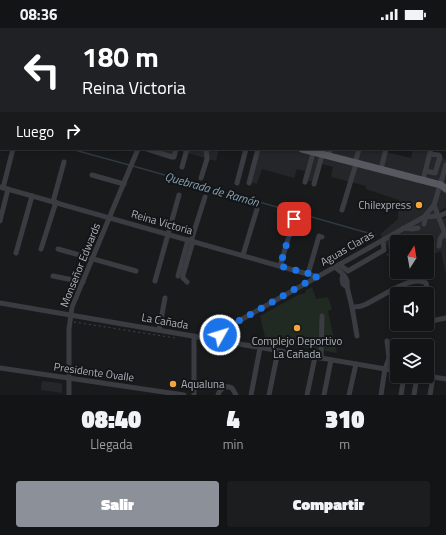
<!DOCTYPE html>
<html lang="es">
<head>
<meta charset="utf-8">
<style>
	body { margin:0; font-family:"Titillium Web",sans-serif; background:#1c1d1e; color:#f1f3f6; height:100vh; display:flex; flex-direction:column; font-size:15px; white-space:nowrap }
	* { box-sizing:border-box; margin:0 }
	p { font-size:13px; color:#9d9ea0 }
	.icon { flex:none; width:22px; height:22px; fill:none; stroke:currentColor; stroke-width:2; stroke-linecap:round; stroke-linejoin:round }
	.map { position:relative; height:367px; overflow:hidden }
	.panel { display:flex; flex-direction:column; background:#131415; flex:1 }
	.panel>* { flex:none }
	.guide { position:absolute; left:0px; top:0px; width:446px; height:122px; box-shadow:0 2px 6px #0003,0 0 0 1px #323334; background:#202124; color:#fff; overflow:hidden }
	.needle { width:26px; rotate:11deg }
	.buttons { position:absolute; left:390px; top:207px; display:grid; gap:8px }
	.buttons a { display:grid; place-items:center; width:44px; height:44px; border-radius:4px; background:#131415; box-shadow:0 2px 6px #0003,0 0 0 1px #323334; font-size:20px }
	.pin { position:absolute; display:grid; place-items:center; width:34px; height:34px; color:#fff; margin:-17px; border-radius:8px; box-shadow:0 2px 6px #0006 }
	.me { position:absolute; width:44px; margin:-22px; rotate:51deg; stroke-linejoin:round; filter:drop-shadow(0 0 3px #0008) }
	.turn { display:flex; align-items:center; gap:14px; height:84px; padding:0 16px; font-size:18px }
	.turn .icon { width:52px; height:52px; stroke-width:2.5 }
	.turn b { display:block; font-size:28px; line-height:34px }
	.then { display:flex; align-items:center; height:38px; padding:0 16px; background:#0003; gap:8px; font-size:15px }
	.eta { display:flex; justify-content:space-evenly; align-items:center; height:68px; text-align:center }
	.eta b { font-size:24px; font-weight:800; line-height:28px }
	.button { display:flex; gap:8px; margin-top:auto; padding:8px 16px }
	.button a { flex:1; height:46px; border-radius:4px; background:#8c9099; color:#fff; font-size:16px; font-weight:800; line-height:46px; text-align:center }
	.button a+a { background:#1c1d1e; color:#f1f3f6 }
	.status { display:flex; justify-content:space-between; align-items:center; height:28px; padding:0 20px; background:#131415; direction:ltr }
	.status svg { height:11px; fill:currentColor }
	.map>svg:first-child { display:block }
	.built { fill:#252629 }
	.green { fill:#212a22 }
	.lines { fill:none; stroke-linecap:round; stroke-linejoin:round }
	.stream { stroke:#2f3a40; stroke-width:1.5 }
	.path { stroke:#404348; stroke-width:1; stroke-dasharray:2 3; stroke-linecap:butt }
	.minor { stroke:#3a3c41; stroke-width:5 }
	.major { stroke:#565960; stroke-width:7 }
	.route { stroke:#1a73e8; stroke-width:7; stroke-dasharray:0 12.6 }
	.poi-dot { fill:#f0a53d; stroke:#141517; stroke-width:1.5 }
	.labels { text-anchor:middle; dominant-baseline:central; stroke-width:4; stroke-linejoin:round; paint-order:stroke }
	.poi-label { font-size:11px; fill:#acb2bb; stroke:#141517; text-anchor:end }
	.street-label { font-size:11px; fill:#acb2bb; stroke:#141517 }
	.water-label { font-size:12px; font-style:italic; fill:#84a2b5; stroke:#141517 }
</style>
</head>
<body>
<div class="status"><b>08:36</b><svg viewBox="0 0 49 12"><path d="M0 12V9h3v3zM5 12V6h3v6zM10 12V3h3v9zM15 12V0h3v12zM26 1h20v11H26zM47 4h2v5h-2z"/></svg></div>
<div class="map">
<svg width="446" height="367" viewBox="0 0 446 367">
	<rect width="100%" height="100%" fill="#191a1c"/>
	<g class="built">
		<polygon points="143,121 219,121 216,133 177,122 174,130"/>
		<polygon points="257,121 373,121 411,130 413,121 428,121 446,132 446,179 429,190 442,191 446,190 446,248 441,223 436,225 427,231 427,214 397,214 397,228 393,227 380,206 398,191 399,172 366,161 366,158 331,149 333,139 322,136 317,155 303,151 305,143 297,141 294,150 262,141 257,156 248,153"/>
		<polygon points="42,353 60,355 62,356 62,365 41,362"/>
	</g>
	<polygon class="green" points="312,259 316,271 328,269 332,281 328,283 337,325 266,313 260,288 298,267 306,265 305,263"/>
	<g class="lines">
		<g class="stream">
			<polyline points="0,101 1,101"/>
			<polyline points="71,121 129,137"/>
			<polyline points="133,138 375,207"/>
		</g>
		<g class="path">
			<polyline points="387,226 390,229 397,231"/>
			<polyline points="427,232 437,221"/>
			<polyline points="424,249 424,244"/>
			<polyline points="74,294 175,310"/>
		</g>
		<g class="minor">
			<polyline points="247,0 251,1"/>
			<polyline points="76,1 77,0"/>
			<polyline points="92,1 92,0"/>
			<polyline points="116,1 116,0"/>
			<polyline points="120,1 120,0"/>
			<polyline points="143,1 143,0"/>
			<polyline points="184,1 184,0"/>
			<polyline points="231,1 231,0"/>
			<polyline points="256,1 256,0"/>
			<polyline points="277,1 277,0"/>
			<polyline points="350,1 350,0"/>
			<polyline points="381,1 381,0"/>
			<polyline points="427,1 427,0"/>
			<polyline points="439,1 440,0"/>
			<polyline points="445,51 446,51"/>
			<polyline points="445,106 446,107"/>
			<polyline points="147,121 172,129 174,129 176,121"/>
			<polyline points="329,128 330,121"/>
			<polyline points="355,135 359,121"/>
			<polyline points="182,139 187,121"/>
			<polyline points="381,141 386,121"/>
			<polyline points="426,143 435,145 440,129 439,127 430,126"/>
			<polyline points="92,147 124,156"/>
			<polyline points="201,150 207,131 206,121"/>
			<polyline points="423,152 431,121"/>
			<polyline points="305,154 312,129"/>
			<polyline points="237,155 246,121"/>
			<polyline points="249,155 258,121"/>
			<polyline points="314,156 321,131"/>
			<polyline points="0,159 318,249"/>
			<polyline points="3,160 13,121"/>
			<polyline points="53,174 64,134"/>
			<polyline points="434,177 446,208"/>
			<polyline points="342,182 355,139"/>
			<polyline points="424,189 439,188 446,185"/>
			<polyline points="424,189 425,192 424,196"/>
			<polyline points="0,193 8,161"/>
			<polyline points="403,200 412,201 418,200"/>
			<polyline points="191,213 205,169"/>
			<polyline points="439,218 440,211 444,205"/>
			<polyline points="41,221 56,174"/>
			<polyline points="58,221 136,243"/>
			<polyline points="16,225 32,168"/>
			<polyline points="243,227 257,181"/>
			<polyline points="340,237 348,243 384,222 383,212"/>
			<polyline points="280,238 294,191"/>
			<path d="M335,239C342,245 349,250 347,259"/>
			<polyline points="308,246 319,208 322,209"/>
			<polyline points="53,248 83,254"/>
			<polyline points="178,248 188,212"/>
			<path d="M343,248L342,251L343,256L347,259L352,279C356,279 360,279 364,277C379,271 411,246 426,255L430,271L429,290L431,293L446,290"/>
			<polyline points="155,253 179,167"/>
			<polyline points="187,254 183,250 183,247 193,213"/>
			<polyline points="0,275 397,343"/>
			<polyline points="352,279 357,308"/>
			<polyline points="159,302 165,270"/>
			<polyline points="203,308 221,303 424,189 434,177 446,137"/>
			<polyline points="321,330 322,288"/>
			<polyline points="0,340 184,367"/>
			<polyline points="427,348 446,351"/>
			<polyline points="69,367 69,301 72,279 138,121"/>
			<polyline points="194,367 194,308"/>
			<path d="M218,367C220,360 225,357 232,360L236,367"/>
			<polyline points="251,367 260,320"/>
			<polyline points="269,367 278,323"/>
			<polyline points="307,367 315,329"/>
			<polyline points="324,367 331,332"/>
			<polyline points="349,367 356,336"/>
			<polyline points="381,367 385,341 389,330 387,313"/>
			<polyline points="401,367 404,348"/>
			<polyline points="414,367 417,348"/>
			<polyline points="430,367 433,349"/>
		</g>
		<g class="major">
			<polyline points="0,41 1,41"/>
			<polyline points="302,121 441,157 446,161"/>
		</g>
	</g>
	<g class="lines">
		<polyline class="route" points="220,307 221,303 318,248 280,238 294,191"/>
	</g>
	<g class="poi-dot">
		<circle cx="419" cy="177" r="4"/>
		<circle cx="297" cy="300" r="4"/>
		<circle cx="173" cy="356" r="4"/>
	</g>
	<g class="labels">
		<g class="poi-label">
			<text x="411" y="177">Chilexpress</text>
			<text x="297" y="313" text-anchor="middle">Complejo Deportivo<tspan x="297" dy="13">La Cañada</tspan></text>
			<text x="181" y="356" text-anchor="start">Aqualuna</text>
		</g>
		<g class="street-label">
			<text transform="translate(162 194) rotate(16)">Reina Victoria</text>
			<text transform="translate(347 220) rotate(-30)">Aguas Claras</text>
			<text transform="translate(80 237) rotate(-68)">Monseñor Edwards</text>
			<text transform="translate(165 293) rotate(10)">La Cañada</text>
			<text transform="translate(94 344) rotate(8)">Presidente Ovalle</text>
		</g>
		<g class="water-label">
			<text transform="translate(212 161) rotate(16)">Quebrada de Ramón</text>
		</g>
	</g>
</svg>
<div class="buttons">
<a><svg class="needle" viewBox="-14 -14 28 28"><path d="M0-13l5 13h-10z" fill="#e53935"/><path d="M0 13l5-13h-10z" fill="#9d9ea0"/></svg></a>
<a><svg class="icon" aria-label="sound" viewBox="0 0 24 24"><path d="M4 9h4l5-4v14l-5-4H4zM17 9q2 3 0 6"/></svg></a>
<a><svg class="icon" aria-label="layers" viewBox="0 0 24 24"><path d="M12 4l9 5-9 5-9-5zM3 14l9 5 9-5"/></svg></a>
</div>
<div class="pin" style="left:294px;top:191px;background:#d93025"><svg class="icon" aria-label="arrive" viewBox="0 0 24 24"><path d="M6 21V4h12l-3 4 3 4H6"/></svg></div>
<svg class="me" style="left:220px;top:307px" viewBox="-20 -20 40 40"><circle r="17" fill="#1a73e8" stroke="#fff" stroke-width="3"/><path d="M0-11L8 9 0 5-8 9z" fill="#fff"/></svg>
<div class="guide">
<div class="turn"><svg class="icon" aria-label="left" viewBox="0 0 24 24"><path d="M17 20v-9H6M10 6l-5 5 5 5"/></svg><div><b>180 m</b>Reina Victoria</div></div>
<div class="then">Luego<svg class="icon" aria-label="right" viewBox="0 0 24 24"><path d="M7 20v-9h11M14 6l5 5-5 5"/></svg></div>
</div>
</div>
<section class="panel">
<div class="eta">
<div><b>08:40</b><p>Llegada</p></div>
<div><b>4</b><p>min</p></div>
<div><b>310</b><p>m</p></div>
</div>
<div class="button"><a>Salir</a><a>Compartir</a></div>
</section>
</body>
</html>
